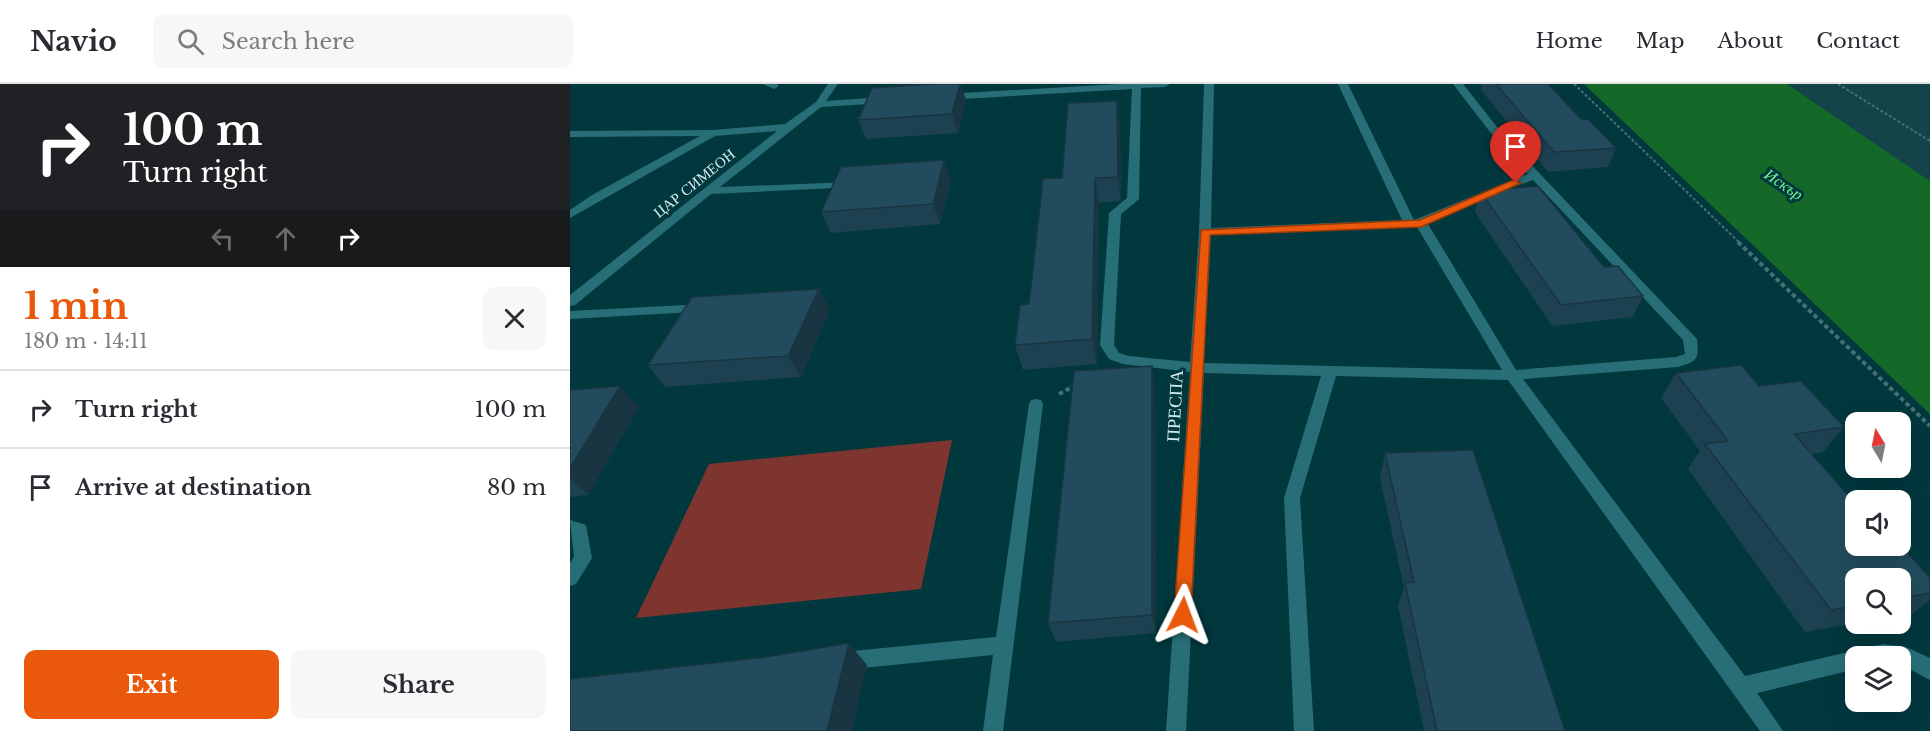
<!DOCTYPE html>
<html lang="en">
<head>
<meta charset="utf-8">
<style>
	body { margin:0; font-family:"Libre Baskerville",serif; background:#f7f7f7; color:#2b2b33; height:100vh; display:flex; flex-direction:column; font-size:22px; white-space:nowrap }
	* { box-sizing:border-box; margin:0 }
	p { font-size:20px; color:#7c7c81 }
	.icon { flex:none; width:33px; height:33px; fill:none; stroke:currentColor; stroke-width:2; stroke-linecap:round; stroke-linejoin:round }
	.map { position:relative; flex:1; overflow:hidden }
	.side { display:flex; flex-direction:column; background:#fff; width:570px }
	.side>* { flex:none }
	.banner { background:#202124; color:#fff; overflow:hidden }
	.needle { width:39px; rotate:350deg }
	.controls { position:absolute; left:1275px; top:328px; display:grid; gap:12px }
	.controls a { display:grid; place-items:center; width:66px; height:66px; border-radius:12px; background:#fff; box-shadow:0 6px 24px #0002; font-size:30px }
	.pin { position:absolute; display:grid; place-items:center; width:51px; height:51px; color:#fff; margin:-62px -26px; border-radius:50% 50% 50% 0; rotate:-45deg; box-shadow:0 0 6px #0007 }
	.pin .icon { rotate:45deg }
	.me { position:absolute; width:66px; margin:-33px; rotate:3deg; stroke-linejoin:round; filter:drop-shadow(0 0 4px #0008) }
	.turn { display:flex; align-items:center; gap:21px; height:126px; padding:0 24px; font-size:27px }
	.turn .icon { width:78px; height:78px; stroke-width:2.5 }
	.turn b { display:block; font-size:42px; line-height:51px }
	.lanes { display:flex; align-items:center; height:57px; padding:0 24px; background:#0003; justify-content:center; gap:30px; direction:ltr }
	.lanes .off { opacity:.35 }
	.round { display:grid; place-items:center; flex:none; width:63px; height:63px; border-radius:12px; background:#f7f7f7 }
	.headline { display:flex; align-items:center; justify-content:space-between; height:102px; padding:0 24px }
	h1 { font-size:36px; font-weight:700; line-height:45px; color:#ea580c }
	.primary-button { display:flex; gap:12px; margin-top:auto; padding:12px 24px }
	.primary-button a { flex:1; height:69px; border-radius:12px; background:#ea580c; color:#fff; font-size:24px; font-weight:700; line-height:69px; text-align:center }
	.primary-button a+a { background:#f7f7f7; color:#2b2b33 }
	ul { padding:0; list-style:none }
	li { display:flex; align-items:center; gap:18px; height:78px; padding:0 24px; border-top:2px solid #e1e1e2 }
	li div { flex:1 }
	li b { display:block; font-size:22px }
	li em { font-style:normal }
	header { display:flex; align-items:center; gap:36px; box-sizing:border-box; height:84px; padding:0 30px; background:#fff; border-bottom:2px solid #e1e1e2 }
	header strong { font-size:28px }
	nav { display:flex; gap:33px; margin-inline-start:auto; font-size:21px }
	.search { width:420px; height:54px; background:#f7f7f7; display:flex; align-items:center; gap:15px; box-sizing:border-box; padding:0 21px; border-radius:12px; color:#7c7c81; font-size:22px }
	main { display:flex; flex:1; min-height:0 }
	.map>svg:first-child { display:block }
	.built { fill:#14444a }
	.green { fill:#7f352f }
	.water { fill:#146828 }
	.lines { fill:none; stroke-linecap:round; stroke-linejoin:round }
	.path-far1 { stroke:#437176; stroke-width:2; stroke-dasharray:3 2; stroke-linecap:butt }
	.path { stroke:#437176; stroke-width:4; stroke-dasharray:4.5 3; stroke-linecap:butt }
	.minor { fill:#286e77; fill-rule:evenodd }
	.wall { fill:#1d4150 }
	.shaded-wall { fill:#183541 }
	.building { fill:#224c5d; stroke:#183541; stroke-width:1.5 }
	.route { fill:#ea580c; stroke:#983908; stroke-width:1.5 }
	.labels { text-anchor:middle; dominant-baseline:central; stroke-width:6; stroke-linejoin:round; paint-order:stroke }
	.far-street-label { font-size:15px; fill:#d1ebef; stroke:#00383e }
	.far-water-label { font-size:16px; font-style:italic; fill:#74f388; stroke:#00383e }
	.street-label { font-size:18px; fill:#d1ebef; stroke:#00383e }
</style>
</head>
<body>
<header>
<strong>Navio</strong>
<div class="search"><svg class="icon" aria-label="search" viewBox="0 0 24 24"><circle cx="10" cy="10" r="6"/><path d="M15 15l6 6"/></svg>Search here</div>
<nav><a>Home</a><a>Map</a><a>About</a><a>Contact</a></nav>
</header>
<main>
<section class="side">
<div class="banner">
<div class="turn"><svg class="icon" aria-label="right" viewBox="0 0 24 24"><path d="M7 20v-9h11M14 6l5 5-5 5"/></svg><div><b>100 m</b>Turn right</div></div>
<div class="lanes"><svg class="icon off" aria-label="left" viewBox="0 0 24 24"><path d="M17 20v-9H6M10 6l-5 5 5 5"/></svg><svg class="icon off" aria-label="ahead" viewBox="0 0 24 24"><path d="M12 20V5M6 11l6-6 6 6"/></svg><svg class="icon" aria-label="right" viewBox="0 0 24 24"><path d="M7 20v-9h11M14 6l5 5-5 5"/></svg></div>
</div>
<div class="headline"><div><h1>1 min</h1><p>180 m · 14:11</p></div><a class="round"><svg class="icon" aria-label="close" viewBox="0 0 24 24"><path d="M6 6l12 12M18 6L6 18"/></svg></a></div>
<ul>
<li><svg class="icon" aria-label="right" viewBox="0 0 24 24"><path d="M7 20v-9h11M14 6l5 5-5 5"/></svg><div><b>Turn right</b></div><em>100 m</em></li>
<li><svg class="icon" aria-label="arrive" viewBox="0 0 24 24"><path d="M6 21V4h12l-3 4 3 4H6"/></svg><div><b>Arrive at destination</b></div><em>80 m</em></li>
</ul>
<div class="primary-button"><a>Exit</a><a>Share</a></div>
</section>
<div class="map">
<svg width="1360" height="647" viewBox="0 0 1360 647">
	<rect width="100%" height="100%" fill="#00383e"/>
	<polygon class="built" points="1217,0 1360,0 1360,97 1350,91"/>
	<polygon class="green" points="382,356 351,505 66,534 139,380"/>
	<polygon class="water" points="1014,0 1217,0 1360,97 1360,330"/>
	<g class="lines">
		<g class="path-far1">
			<polyline points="1004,0 1170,159"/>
			<polyline points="1268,0 1360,57"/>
		</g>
		<g class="path">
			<polyline points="1168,158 1360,342"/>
			<polyline points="489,310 506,301"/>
		</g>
		<g class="minor">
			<polygon points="193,0 207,0 209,2 204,5"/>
			<polygon points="258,0 268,0 256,17 315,13 320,16 315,19 251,23 150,103 283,98 288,101 287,103 141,110 5,221 0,222 0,211 207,47 145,52 0,134 0,126 22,111 130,52 0,53 0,47 143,46 215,40 246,18"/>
			<path d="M549,0H600L595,3L571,4L569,115L551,130L544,261L549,269L559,272L620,278L629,148L634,0H644L641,144L832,136L768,0H778L844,136L958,90L927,57L883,0H893L935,53L1127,255C1129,275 1128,277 1108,283L953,295L1175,592L1313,560L1336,563L1360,574V596L1330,580V573H1286V585L1187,609L1213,647H1190L938,296L766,292L730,414L744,647H724L714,414L751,292L634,289L616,647H596L620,288L553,280L539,275L530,261L539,129L557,114L562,5L375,16L370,13L375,10ZM963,96L1113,256L1115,270L1106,273L946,286L858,140L911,115ZM843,143H847L932,286L634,279L641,151Z"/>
			<polygon points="135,220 142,224 140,227 0,235 0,227"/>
			<polygon points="466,315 471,316 473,320 433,647 413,647 423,571 272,586 265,584 262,577 265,570 272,568 426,553 459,320 461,316"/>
			<polygon points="0,436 16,441 22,474 6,500 0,502 0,479 4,473"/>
		</g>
	</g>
	<g class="wall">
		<polygon points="362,0 391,0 396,17 388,49 296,55 288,36"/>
		<polygon points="912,0 978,0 1012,36 1046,64 1038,83 978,88 911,6"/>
		<polygon points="550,39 551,117 529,119 527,280 453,286 445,261 459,220 492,94"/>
		<polygon points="374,76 381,96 370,140 261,149 251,128"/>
		<polygon points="910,107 1034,183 1073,212 1063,233 982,242 905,128"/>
		<polygon points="249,205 260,226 231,293 95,303 78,281"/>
		<polygon points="1106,289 1189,302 1274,343 1253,368 1241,370 1278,411 1360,494 1360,516 1342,530 1330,532 1330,495 1286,495 1286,539 1235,548 1118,385 1130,367 1091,314"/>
		<polygon points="585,303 586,549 486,558 478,539"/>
		<polygon points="0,306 69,323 18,411 0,413"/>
		<polygon points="815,369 995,647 854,647 828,522 834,504 810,394"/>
	</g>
	<g class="shaded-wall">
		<polygon points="390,0 391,0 396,17 388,49 382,30"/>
		<polygon points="547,17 550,39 551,117 548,93"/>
		<polygon points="374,76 381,96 370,140 363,120"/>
		<polygon points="525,94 529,119 527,280 522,255"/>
		<polygon points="249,205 260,226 231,293 218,272"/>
		<polygon points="582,282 585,303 586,549 582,531"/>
		<polygon points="50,302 69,323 18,411 0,394 0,384"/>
		<polygon points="279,559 297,581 282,647 257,647"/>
	</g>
	<g class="building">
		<polygon points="362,0 390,0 382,30 288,36 302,4"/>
		<polygon points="926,0 978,0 1012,36 1018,35 1046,64 984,68"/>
		<polygon points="547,17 548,93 525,94 522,255 445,261 450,221 459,220 473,95 492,94 498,19"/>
		<polygon points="374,76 363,120 251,128 271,83"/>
		<polygon points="968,102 1034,183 1048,182 1073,212 991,221 910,107"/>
		<polygon points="249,205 218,272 78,281 122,213"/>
		<polygon points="1171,281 1189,302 1231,297 1274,343 1224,350 1278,411 1286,411 1292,417 1286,417 1286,462 1330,462 1330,460 1360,494 1360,509 1330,514 1330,495 1286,495 1286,522 1261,526 1135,360 1158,357 1106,289"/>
		<polygon points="582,282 582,531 478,539 504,287"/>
		<polygon points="50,302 0,384 0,306"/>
		<polygon points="903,366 995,647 867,647 835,499 844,498 815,369"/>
		<polygon points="279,559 257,647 0,647 0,595 196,573"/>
	</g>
	<polygon class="route" points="943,96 951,99 851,143 640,151 621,531 619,537 613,539 607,537 604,531 631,146 850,136"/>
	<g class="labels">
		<g class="far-street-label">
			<text transform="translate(124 99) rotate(-39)">ЦАР СИМЕОН</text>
		</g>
		<g class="far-water-label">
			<text transform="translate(1214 100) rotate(34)">Искър</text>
		</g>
		<g class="street-label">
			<text transform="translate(605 322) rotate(-87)">ПРЕСПА</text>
		</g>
	</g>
</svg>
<div class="controls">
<a><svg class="needle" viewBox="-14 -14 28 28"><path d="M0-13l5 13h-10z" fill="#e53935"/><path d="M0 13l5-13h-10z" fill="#7c7c81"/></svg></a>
<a><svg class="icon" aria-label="sound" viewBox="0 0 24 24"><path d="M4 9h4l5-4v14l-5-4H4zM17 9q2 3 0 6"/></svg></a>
<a><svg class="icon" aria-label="search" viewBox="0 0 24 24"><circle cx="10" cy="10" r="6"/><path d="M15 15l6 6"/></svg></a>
<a><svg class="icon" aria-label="layers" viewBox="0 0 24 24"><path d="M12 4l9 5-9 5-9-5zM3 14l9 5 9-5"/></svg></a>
</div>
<div class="pin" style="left:946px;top:99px;background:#d93025"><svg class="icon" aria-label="arrive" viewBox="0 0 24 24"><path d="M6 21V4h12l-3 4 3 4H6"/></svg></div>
<svg class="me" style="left:613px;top:531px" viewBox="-20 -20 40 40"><path d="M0-17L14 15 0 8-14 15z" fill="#ea580c" stroke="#fff" stroke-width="4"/></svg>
</div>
</main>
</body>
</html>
